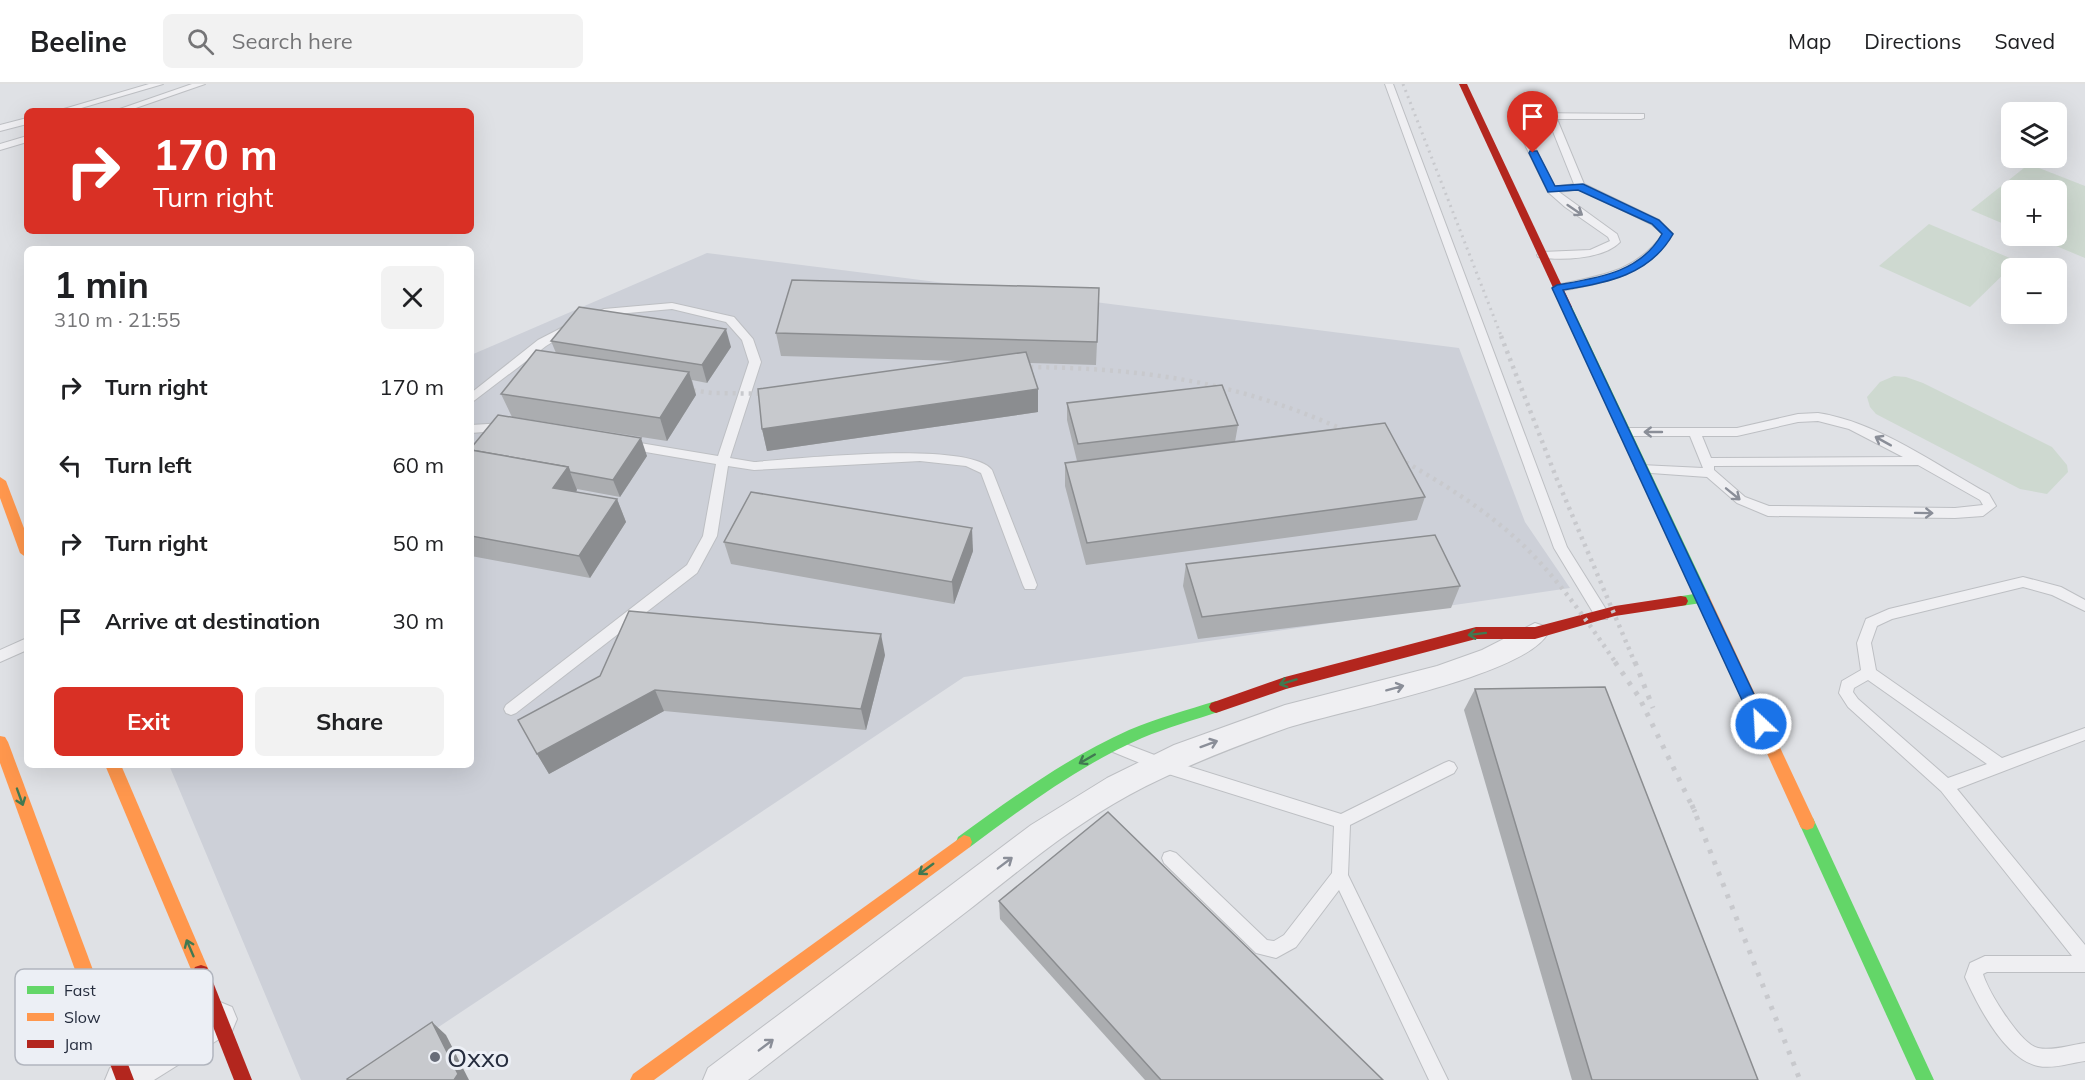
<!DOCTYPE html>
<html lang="en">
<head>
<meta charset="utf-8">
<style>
	body { margin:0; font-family:Mulish,sans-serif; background:#f2f2f2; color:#202124; height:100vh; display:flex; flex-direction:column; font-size:22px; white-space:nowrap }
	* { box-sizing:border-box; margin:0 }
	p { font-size:20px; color:#757577 }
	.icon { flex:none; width:33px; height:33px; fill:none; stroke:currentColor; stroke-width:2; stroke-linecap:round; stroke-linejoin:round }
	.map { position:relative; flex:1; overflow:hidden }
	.panel { position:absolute; left:24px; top:162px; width:450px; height:522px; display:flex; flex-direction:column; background:#fff; border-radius:9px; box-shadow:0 6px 24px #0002 }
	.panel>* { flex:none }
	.guide { position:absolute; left:24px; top:24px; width:450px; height:126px; border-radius:9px; box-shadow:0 6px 24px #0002; background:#d93025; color:#fff; overflow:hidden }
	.tools { position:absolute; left:2001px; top:18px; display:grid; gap:12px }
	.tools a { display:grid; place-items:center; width:66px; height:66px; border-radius:9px; background:#fff; box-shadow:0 6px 24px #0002; font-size:30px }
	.pin { position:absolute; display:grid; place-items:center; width:51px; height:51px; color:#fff; margin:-62px -26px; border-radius:50% 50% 50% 0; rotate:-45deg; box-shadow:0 0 6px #0007 }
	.pin .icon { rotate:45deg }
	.me { position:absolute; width:66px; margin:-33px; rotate:335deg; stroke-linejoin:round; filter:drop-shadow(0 0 4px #0008) }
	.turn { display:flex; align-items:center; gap:21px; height:126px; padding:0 30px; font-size:27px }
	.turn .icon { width:78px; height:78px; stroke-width:2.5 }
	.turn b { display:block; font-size:42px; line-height:51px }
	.round { display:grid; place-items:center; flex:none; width:63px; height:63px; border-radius:9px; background:#f2f2f2 }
	.summary { display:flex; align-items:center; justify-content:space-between; height:102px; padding:0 30px }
	h1 { font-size:36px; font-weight:700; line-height:45px }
	.action { display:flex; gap:12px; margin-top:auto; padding:12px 30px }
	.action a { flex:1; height:69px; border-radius:9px; background:#d93025; color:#fff; font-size:24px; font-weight:700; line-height:69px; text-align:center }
	.action a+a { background:#f2f2f2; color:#202124 }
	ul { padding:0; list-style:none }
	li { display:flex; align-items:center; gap:18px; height:78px; padding:0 30px }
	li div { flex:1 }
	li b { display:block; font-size:22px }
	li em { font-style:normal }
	header { display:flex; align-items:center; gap:36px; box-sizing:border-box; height:84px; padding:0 30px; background:#fff; border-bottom:2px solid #e0e0e0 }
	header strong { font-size:28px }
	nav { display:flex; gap:33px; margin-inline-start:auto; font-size:21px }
	.search { width:420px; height:54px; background:#f2f2f2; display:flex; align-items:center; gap:15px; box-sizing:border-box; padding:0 21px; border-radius:9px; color:#757577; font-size:22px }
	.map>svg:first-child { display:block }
	.built { fill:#cdd0d8 }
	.green { fill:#ced9d0 }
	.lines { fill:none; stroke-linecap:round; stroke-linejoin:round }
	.lane-casing { stroke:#bdbfc3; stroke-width:2 }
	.street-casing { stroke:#bdbfc3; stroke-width:2 }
	.lane { fill:#efeff2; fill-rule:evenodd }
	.street { fill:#efeff2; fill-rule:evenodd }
	.fast { fill:#63d668; fill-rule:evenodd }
	.slow { fill:#ff974d; fill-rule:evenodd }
	.jam { fill:#b3261e; fill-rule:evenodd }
	.rail-far2 { stroke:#c8c9cd; stroke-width:3; stroke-dasharray:2 4.5; stroke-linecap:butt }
	.rail-far1 { stroke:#c8c9cd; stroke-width:4.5; stroke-dasharray:3 5; stroke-linecap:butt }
	.rail { stroke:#c8c9cd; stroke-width:5; stroke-dasharray:4 8; stroke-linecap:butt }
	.wall { fill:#abadb0 }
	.shaded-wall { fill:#8b8d90 }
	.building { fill:#c7c9cd; stroke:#8b8d90; stroke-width:1.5 }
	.oneway { stroke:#8a8e98 }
	.oneway2 { stroke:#417951 }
	.route { fill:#1a73e8; stroke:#114b97; stroke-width:1.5 }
	.poi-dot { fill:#676c78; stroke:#eceff5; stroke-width:2 }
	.labels { text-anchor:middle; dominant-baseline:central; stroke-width:6; stroke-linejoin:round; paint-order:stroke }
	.near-poi-label { font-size:26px; fill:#262d3e; stroke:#eceff5; text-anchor:start }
	.key { fill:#eceff5; stroke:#b1b5be; stroke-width:1.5 }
	.key-label { font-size:16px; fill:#262d3e }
</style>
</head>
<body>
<header>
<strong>Beeline</strong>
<div class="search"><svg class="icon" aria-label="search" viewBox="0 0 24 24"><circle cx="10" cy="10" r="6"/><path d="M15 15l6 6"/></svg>Search here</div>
<nav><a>Map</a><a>Directions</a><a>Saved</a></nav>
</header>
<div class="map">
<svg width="2085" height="996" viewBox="0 0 2085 996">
	<rect width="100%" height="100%" fill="#dfe1e5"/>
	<polygon class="built" points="707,169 1459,264 1525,438 1570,504 964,593 359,996 301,996 169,681 471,681 471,271"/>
	<g class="green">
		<polygon points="2029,80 2085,102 2085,174 2032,152 2056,152 2056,106 2012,106 2011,143 1971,126"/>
		<polygon points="1929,140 2017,177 1970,223 1879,182"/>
		<polygon points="1894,292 1906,293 1923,299 2052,363 2067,381 2068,388 2047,410 2020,405 1876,330 1870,323 1867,313 1880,298"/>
	</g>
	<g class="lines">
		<defs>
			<g id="lane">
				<polygon points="149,0 163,0 71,27 57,27"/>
				<polygon points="192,0 205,0 127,27 114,27"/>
				<polygon points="1385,0 1393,0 1567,463 1607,527 1609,531 1607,535 1597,535 1554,464"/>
				<path d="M1515,29L1644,30V34L1641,35H1557L1584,100L1659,136L1673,150C1649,185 1622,195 1581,203C1572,205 1562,208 1553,206V202C1598,191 1633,191 1663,150L1651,140L1579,105L1559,108L1617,150L1620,158C1604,175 1561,177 1538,173L1537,171L1542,168L1590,166L1610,157L1608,153L1565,123L1548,108L1511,32ZM1521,35H1548L1574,100L1554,103Z"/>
				<polygon points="27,34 27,40 0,47 0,41"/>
				<polygon points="27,52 27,58 0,66 0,60"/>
				<path d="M672,219L734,233L753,255L761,278L730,374L754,378C795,375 969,356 992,386L1037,501L1035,505H1025L1023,501L981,389L966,382L920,377L754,386L728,382L717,452L697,489L516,629L511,631L506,629L504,625L506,621L687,481L703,452L716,380L628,365L622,361L628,357L718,372L749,278L742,256L726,238L672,225L606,231L594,235L589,232L604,225Z"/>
				<polygon points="571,239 577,242 575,244 546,262 471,319 471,309 538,256"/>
				<path d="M1818,329C1878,338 1936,381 1989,410L1996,422L1983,432L1955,434L1768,432L1737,419L1707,393L1637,388L1635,385L1641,381L1703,384L1690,352H1624L1618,348L1624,344H1737L1798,330ZM1818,337L1849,345L1903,373L1711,374L1702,352H1737L1798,338ZM1918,381L1980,416L1983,421L1955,424L1769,422L1745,413L1714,386V382Z"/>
				<polygon points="505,339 509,340 511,343 509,346 471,349 471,341"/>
				<path d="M2023,493L2061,503L2085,516V527L2052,511L2023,503L1892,535L1877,542L1871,559L1876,586L2002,674L2085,644V656L1957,705L2085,861V888H1987L1983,890C1988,907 2020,960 2038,964C2053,967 2071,961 2085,959V977C2071,979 2053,985 2038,982C2005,975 1978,922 1965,893L1970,879L1985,872H2072L1941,707L1848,623L1839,609L1842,597L1861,586L1857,559L1866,535L1889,525ZM1868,596L1987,680L1948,694L1858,615L1853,608L1854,604Z"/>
				<polygon points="27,554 27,566 0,578 0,566"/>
				<polygon points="1118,657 1165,675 1341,730 1444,679 1449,677 1454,679 1457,684 1454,689 1350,741 1348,791 1448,996 1429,996 1339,806 1296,863 1276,874 1256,869 1164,779 1162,774 1164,769 1170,767 1176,769 1267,856 1274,857 1284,851 1332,789 1334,742 1162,688 1113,668 1110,663 1113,658"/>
			</g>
			<g id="street">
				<path d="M1535,539L1544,542L1548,549C1525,593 1336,627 1284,645C1231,664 1179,684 1129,711C1072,742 1021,785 970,825C896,882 822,939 748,996H703L708,984L1031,741L1107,694L1174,661L1285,621L1437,582L1482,566Z"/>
				<polygon points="220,918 232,923 237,935 232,947 154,996 105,996 110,984 208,923"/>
			</g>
		</defs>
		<use href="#lane" class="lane-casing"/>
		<use href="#street" class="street-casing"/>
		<use href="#lane" class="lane"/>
		<use href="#street" class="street"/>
		<g class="fast">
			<polygon points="1567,220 1572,223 1710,514 1708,518 1681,522 1676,521 1674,517 1676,513 1694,510 1562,223"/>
			<path d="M1216,617L1221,619L1223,623L1221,627C1195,636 1168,643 1142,654C1080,681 1024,723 970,763L964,765L958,763L956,758L958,753C1012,714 1068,673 1129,646C1157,634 1187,626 1216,617Z"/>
			<polygon points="1807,732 1813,734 1934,996 1916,996 1799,739 1801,734"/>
		</g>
		<g class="slow">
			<polygon points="0,393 6,397 27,452 27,474 20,469 0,414"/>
			<polygon points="1703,509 1708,510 1710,514 1813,734 1815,739 1813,744 1807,746 1801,744 1696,514 1698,510"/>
			<polygon points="0,652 5,653 8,658 96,894 93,900 87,903 81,900 78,894 0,679"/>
			<polygon points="105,681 121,681 210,889 207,895 201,897 195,895"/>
			<polygon points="964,751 970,753 972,758 970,763 654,996 630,996 633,990"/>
		</g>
		<g class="jam">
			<polygon points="1459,0 1467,0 1572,223 1571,225 1563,225 1562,223"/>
			<polygon points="1681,512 1686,513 1688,517 1686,521 1681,522 1615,532 1535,555 1476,555 1286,605 1216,629 1211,627 1209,623 1211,619 1285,593 1476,543 1535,543 1615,522"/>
			<polygon points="201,881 207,883 252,996 234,996 192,889 195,883"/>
			<polygon points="87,885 93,888 134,996 116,996 78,894 81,888"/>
		</g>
		<polyline class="rail-far2" points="1403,0 1502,254"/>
		<g class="rail-far1">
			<polyline points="1501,252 1556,393 1635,579"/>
			<path d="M1014,283C1142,283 1240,297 1357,352"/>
			<polyline points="677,304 712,309 776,310"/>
			<path d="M1392,370C1440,398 1488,426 1528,466C1562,500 1589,540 1616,579"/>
		</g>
		<g class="rail">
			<polyline points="1615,578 1639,613 1695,728"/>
			<polyline points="1635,578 1653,624"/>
			<polyline points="1692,721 1800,996"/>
		</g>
	</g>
	<g class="wall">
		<polygon points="776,249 1097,258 1096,281 1030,279 1038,305 1038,328 767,367 762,345 959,277 781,272"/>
		<polygon points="551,257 731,263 707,299 692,296 696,311 667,357 513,333 647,372 620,413 577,405 576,408 617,415 626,438 590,494 471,472 471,364 512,333 501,310 556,269"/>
		<polygon points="1067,319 1238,341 1235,358 1425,413 1417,436 1086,481 1065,402 1065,379 1136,370 1077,377 1067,336"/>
		<polygon points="724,458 973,467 954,520 731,480"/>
		<polygon points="1186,480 1460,502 1451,524 1198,555 1183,502"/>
		<polygon points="885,571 866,646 664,627 549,690 537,670 600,592"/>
		<polygon points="1475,605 1758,996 1572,996 1464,626"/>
		<polygon points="999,817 1383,996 1145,996 1000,835"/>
	</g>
	<g class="shaded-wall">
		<polygon points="726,245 731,263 707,299 702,281"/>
		<polygon points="689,288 696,311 667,357 660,334"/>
		<polygon points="1038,305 1038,328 767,367 762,345"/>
		<polygon points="641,354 647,372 620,413 613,396"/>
		<polygon points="568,383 577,406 563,426 553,404"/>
		<polygon points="617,415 626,438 590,494 579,472"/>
		<polygon points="972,444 973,467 954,520 952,498"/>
		<polygon points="881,550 885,571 866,646 861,625"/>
		<polygon points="655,606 664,627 549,690 537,670"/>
		<polygon points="432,938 446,951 469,996 454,996"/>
	</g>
	<g class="building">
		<polygon points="792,196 1099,204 1097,258 776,249"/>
		<polygon points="579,223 726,245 702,281 551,257"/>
		<polygon points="536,266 689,288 660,334 501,310"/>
		<polygon points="1026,268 1038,305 762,345 758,305"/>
		<polygon points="1222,301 1238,341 1078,360 1067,319"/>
		<polygon points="498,331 641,354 613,396 570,388 568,383 471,366 471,364"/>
		<polygon points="1385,339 1425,413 1087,459 1065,379"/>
		<polygon points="471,366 568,383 553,404 617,415 579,472 471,452"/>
		<polygon points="751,408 972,444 952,498 724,458"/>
		<polygon points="1435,451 1460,502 1202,533 1186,480"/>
		<polygon points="629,527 881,550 861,625 655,606 537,670 518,636 600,592"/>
		<polygon points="1605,603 1758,996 1592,996 1475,605"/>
		<polygon points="1108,728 1383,996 1161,996 999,817"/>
		<polygon points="432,938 458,990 454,996 348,996 347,995"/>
	</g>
	<defs><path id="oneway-shaft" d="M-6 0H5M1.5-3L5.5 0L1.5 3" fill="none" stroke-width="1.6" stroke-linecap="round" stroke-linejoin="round" transform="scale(1.5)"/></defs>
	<g class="oneway">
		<use href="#oneway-shaft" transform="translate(1575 126) rotate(34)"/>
		<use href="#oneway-shaft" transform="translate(1653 348) rotate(180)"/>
		<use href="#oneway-shaft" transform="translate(1883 357) rotate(-151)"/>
		<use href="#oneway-shaft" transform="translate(1733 410) rotate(39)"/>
		<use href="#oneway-shaft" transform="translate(1924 429) rotate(1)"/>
		<use href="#oneway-shaft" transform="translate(1395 604) rotate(-15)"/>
		<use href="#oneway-shaft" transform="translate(1209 660) rotate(-20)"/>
		<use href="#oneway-shaft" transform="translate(1005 779) rotate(-37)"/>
		<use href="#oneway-shaft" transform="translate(766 961) rotate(-37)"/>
	</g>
	<g class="oneway2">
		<use href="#oneway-shaft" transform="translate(1477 550) rotate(173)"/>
		<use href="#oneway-shaft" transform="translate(1288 598) rotate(163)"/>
		<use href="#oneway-shaft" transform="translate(1087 675) rotate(150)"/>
		<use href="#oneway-shaft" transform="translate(20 713) rotate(70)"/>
		<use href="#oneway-shaft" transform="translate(926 785) rotate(144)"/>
		<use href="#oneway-shaft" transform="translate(190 864) rotate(-113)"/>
	</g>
	<path class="route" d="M1530,67H1537L1555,102L1583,100L1659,136L1673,150C1650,191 1607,199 1563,206L1768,640L1766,645L1761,646L1756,645L1753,640L1552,204L1557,201C1597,194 1640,189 1662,150L1652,140L1578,106L1548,108L1529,69Z"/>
	<circle class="poi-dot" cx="435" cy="973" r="6"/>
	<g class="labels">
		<g class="near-poi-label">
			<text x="447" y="973">Oxxo</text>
		</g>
	</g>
	<rect x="15" y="885" width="198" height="96" rx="9" class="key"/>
	<rect x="27" y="902" width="27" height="8" fill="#63d668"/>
	<rect x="27" y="929" width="27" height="8" fill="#ff974d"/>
	<rect x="27" y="956" width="27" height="8" fill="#b3261e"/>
	<g class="key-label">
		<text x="64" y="912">Fast</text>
		<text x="64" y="939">Slow</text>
		<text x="64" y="966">Jam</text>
	</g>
</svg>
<div class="tools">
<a><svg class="icon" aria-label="layers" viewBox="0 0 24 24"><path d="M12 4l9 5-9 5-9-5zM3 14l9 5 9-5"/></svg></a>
<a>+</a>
<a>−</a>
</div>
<div class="pin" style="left:1533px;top:69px;background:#d93025"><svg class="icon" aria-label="arrive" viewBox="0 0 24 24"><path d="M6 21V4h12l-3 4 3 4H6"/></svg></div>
<svg class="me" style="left:1761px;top:640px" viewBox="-20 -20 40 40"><circle r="17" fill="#1a73e8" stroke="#fff" stroke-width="3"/><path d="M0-11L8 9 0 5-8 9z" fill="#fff"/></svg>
<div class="guide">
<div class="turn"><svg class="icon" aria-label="right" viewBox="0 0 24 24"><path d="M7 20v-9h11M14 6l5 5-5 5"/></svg><div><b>170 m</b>Turn right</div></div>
</div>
<section class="panel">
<div class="summary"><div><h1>1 min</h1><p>310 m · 21:55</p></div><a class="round"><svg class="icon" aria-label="close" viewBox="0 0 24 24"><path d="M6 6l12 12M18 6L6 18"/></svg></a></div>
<ul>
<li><svg class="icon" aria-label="right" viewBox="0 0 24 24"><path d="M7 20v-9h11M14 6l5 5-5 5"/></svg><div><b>Turn right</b></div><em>170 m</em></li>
<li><svg class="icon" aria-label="left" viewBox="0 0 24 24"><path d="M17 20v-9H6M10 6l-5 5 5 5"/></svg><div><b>Turn left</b></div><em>60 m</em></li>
<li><svg class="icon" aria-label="right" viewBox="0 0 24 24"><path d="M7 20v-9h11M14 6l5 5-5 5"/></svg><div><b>Turn right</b></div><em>50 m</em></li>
<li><svg class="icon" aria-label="arrive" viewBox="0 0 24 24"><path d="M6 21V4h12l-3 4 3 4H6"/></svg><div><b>Arrive at destination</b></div><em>30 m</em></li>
</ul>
<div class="action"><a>Exit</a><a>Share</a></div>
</section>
</div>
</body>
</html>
